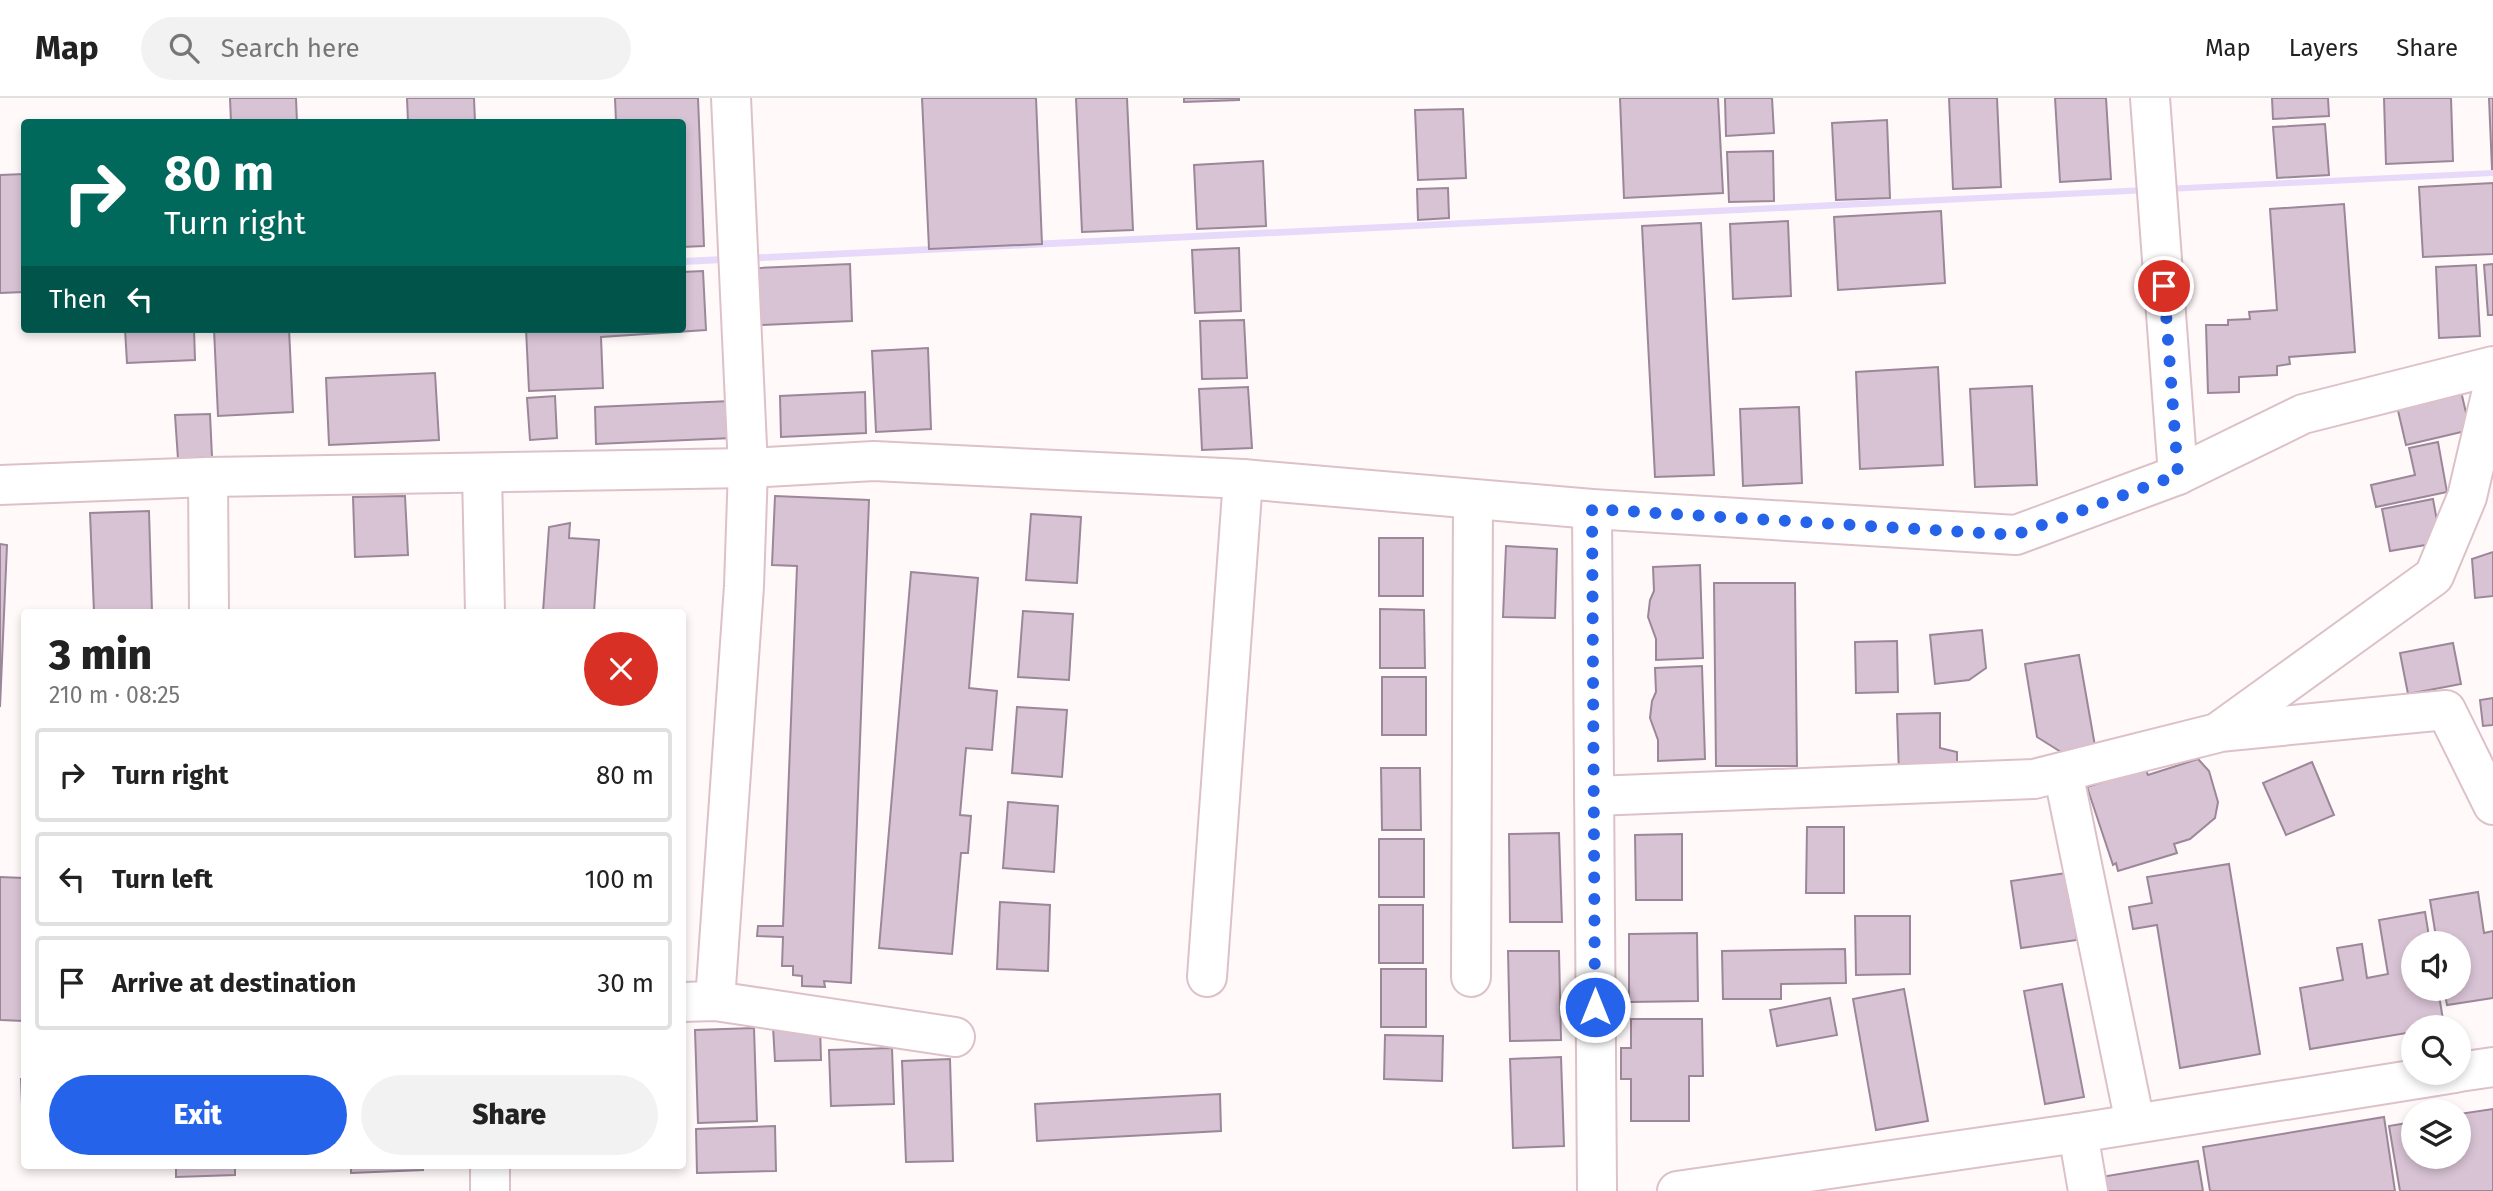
<!DOCTYPE html>
<html lang="en">
<head>
<meta charset="utf-8">
<style>
	body { margin:0; font-family:"Fira Sans",sans-serif; background:#f2f2f2; color:#222; height:100vh; display:flex; flex-direction:column; font-size:26px; white-space:nowrap }
	* { box-sizing:border-box; margin:0 }
	p { font-size:23px; color:#767676 }
	.icon { flex:none; width:38px; height:38px; fill:none; stroke:currentColor; stroke-width:2; stroke-linecap:round; stroke-linejoin:round }
	.map { position:relative; flex:1; overflow:hidden }
	.drawer { position:absolute; left:21px; top:511px; width:665px; height:560px; display:flex; flex-direction:column; background:#fff; border-radius:7px; box-shadow:0 4px 10px #0003 }
	.drawer>* { flex:none }
	.guide { position:absolute; left:21px; top:21px; width:665px; height:214px; border-radius:7px; box-shadow:0 4px 10px #0003; background:#00695c; color:#fff; overflow:hidden }
	.buttons { position:absolute; left:2401px; top:833px; display:grid; gap:14px }
	.buttons a { display:grid; place-items:center; width:70px; height:70px; border-radius:50%; background:#fff; box-shadow:0 4px 10px #0003; font-size:35px }
	.pin { position:absolute; display:grid; place-items:center; width:60px; height:60px; color:#fff; margin:-30px; border:4px solid #fff; border-radius:50%; box-shadow:0 2px 7px #0007 }
	.me { position:absolute; width:77px; margin:-38px; rotate:0deg; stroke-linejoin:round; filter:drop-shadow(0 0 5px #0008) }
	.turn { display:flex; align-items:center; gap:24px; height:147px; padding:0 28px; font-size:32px }
	.turn .icon { width:91px; height:91px; stroke-width:2.5 }
	.turn b { display:block; font-size:49px; line-height:60px }
	.then { display:flex; align-items:center; height:66px; padding:0 28px; background:#0003; gap:14px; font-size:26px }
	.round { display:grid; place-items:center; flex:none; width:74px; height:74px; border-radius:37px; background:#f2f2f2 }
	.overview { display:flex; align-items:center; justify-content:space-between; height:119px; padding:0 28px }
	h1 { font-size:42px; font-weight:800; line-height:52px }
	.button { display:flex; gap:14px; margin-top:auto; padding:14px 28px }
	.button a { flex:1; height:80px; border-radius:42px; background:#2563eb; color:#fff; font-size:28px; font-weight:800; line-height:80px; text-align:center }
	.button a+a { background:#f2f2f2; color:#222 }
	ul { padding:0; list-style:none }
	li { display:flex; align-items:center; gap:21px; height:94px; margin:0 14px 10px; padding:0 14px; border:4px solid #e0e0e0; border-radius:7px }
	li div { flex:1 }
	li b { display:block; font-size:26px }
	li em { font-style:normal }
	header { display:flex; align-items:center; gap:42px; box-sizing:border-box; height:98px; padding:0 35px; background:#fff; border-bottom:2px solid #e0e0e0 }
	header strong { font-size:33px }
	nav { display:flex; gap:38px; margin-inline-start:auto; font-size:24px }
	.search { width:490px; height:63px; background:#f2f2f2; display:flex; align-items:center; gap:18px; box-sizing:border-box; padding:0 24px; border-radius:38px; color:#767676; font-size:26px }
	.map>svg:first-child { display:block }
	.water { fill:#e7d9f9 }
	.building { fill:#d8c3d4; stroke:#9b8798; stroke-width:2 }
	.lines { fill:none; stroke-linecap:round; stroke-linejoin:round }
	.minor-casing { stroke:#ddc1c9; stroke-width:42 }
	.minor { stroke:#fff; stroke-width:38 }
	.route { stroke:#2563eb; stroke-width:12; stroke-dasharray:0 21.6 }
</style>
</head>
<body>
<header>
<strong>Map</strong>
<div class="search"><svg class="icon" aria-label="search" viewBox="0 0 24 24"><circle cx="10" cy="10" r="6"/><path d="M15 15l6 6"/></svg>Search here</div>
<nav><a>Map</a><a>Layers</a><a>Share</a></nav>
</header>
<div class="map">
<svg width="2493" height="1093" viewBox="0 0 2493 1093">
	<rect width="100%" height="100%" fill="#fff9fa"/>
	<polygon class="water" points="2493,72 2493,78 683,167 683,160"/>
	<g class="building">
		<polygon points="230,0 296,0 297,24 231,24"/>
		<polygon points="407,0 474,0 475,24 408,24"/>
		<polygon points="615,0 698,0 704,148 682,149 682,24 616,24"/>
		<polygon points="922,0 1036,0 1042,146 929,151"/>
		<polygon points="1076,0 1127,0 1133,132 1082,134"/>
		<polygon points="1184,0 1239,0 1239,2 1184,4"/>
		<polygon points="1620,0 1718,0 1723,95 1624,100"/>
		<polygon points="1725,0 1772,0 1774,35 1726,38"/>
		<polygon points="1949,0 1997,0 2001,89 1953,91"/>
		<polygon points="2055,0 2106,0 2111,81 2060,84"/>
		<polygon points="2272,0 2328,0 2329,18 2273,21"/>
		<polygon points="2384,0 2451,0 2453,63 2386,66"/>
		<polygon points="2489,0 2493,0 2493,71 2492,71"/>
		<polygon points="1463,11 1466,80 1418,82 1415,12"/>
		<polygon points="1887,22 1890,100 1836,102 1832,25"/>
		<polygon points="2325,26 2329,77 2277,80 2273,29"/>
		<polygon points="1773,53 1774,103 1729,104 1727,54"/>
		<polygon points="1263,63 1266,128 1197,131 1194,67"/>
		<polygon points="24,76 24,194 0,195 0,77"/>
		<polygon points="2493,85 2493,156 2423,159 2419,89"/>
		<polygon points="1448,90 1449,120 1418,122 1417,91"/>
		<polygon points="2344,106 2355,254 2289,259 2290,266 2277,268 2277,277 2239,279 2239,294 2208,295 2206,227 2228,227 2228,222 2250,221 2249,214 2277,212 2270,111"/>
		<polygon points="1941,113 1945,185 1838,192 1834,119"/>
		<polygon points="1788,123 1791,198 1733,201 1730,126"/>
		<polygon points="1701,125 1714,377 1655,379 1642,128"/>
		<polygon points="1239,150 1241,213 1195,215 1192,152"/>
		<polygon points="850,166 852,223 760,227 757,170"/>
		<polygon points="2493,166 2493,217 2488,217 2484,167"/>
		<polygon points="2476,167 2480,238 2439,240 2436,169"/>
		<polygon points="703,173 706,232 601,239 603,290 529,293 526,231 682,231 682,174"/>
		<polygon points="1244,222 1247,280 1202,281 1200,223"/>
		<polygon points="125,231 194,231 195,262 127,265"/>
		<polygon points="214,231 289,231 293,314 218,318"/>
		<polygon points="928,250 931,331 876,334 872,253"/>
		<polygon points="1938,269 1943,367 1860,371 1856,274"/>
		<polygon points="435,275 439,342 329,347 326,280"/>
		<polygon points="2032,288 2037,387 1975,389 1970,291"/>
		<polygon points="1248,289 1252,350 1202,352 1199,291"/>
		<polygon points="2460,289 2470,332 2406,347 2396,304"/>
		<polygon points="865,294 866,335 781,339 780,298"/>
		<polygon points="555,298 557,340 530,342 527,300"/>
		<polygon points="753,302 755,339 596,346 595,309"/>
		<polygon points="1799,309 1802,385 1743,388 1740,311"/>
		<polygon points="210,316 212,359 178,361 175,317"/>
		<polygon points="2438,344 2447,394 2376,409 2371,387 2415,377 2409,350"/>
		<polygon points="405,398 408,457 355,459 353,399"/>
		<polygon points="775,398 869,402 851,885 824,883 825,889 802,888 802,878 793,877 793,868 782,868 783,839 757,838 758,828 783,828 797,468 772,467"/>
		<polygon points="2433,401 2437,423 2431,446 2390,453 2382,411"/>
		<polygon points="149,413 152,514 94,514 90,415"/>
		<polygon points="1031,416 1081,419 1077,485 1026,482"/>
		<polygon points="570,425 569,440 599,442 594,514 543,514 549,429"/>
		<rect x="1379" y="440" width="44" height="58"/>
		<polygon points="0,446 7,447 0,609"/>
		<polygon points="1506,448 1557,451 1555,520 1503,519"/>
		<polygon points="2493,454 2493,498 2475,500 2472,461"/>
		<polygon points="1700,467 1703,560 1656,562 1656,541 1648,519 1650,502 1654,493 1653,469"/>
		<polygon points="911,474 978,480 969,590 997,593 992,652 966,650 960,717 971,718 968,755 961,755 952,856 879,850"/>
		<polygon points="1714,485 1795,485 1797,668 1716,668"/>
		<polygon points="1380,511 1424,512 1425,570 1380,570"/>
		<polygon points="1023,513 1073,516 1069,582 1018,579"/>
		<polygon points="1982,532 1986,570 1969,582 1935,586 1930,537"/>
		<polygon points="1897,543 1898,594 1856,595 1855,544"/>
		<polygon points="2453,545 2461,586 2408,596 2400,555"/>
		<polygon points="2079,557 2095,648 2061,654 2037,639 2025,566"/>
		<polygon points="1702,568 1705,661 1658,663 1658,642 1650,620 1652,603 1656,594 1655,570"/>
		<rect x="1382" y="579" width="44" height="58"/>
		<polygon points="2493,600 2493,627 2483,628 2480,602"/>
		<polygon points="1017,609 1067,612 1062,679 1012,675"/>
		<polygon points="1940,615 1940,650 1957,654 1957,675 1899,677 1897,616"/>
		<polygon points="2198,661 2209,673 2218,704 2215,720 2190,741 2174,746 2177,755 2118,773 2116,765 2113,767 2087,689 2145,670 2148,677"/>
		<polygon points="2312,664 2334,717 2286,737 2263,685"/>
		<polygon points="1381,670 1420,670 1421,732 1382,732"/>
		<polygon points="1008,704 1058,708 1054,774 1003,770"/>
		<polygon points="1807,729 1844,729 1844,795 1806,795"/>
		<polygon points="1559,735 1562,824 1510,824 1509,736"/>
		<polygon points="1682,736 1682,802 1636,802 1635,737"/>
		<rect x="1379" y="741" width="45" height="58"/>
		<polygon points="2229,766 2260,956 2180,970 2157,827 2133,831 2129,809 2152,805 2147,779"/>
		<polygon points="2067,775 2077,842 2021,850 2011,783"/>
		<polygon points="0,779 24,780 24,923 0,922"/>
		<polygon points="2478,794 2484,835 2493,833 2493,900 2447,907 2444,891 2459,891 2459,845 2437,845 2430,802"/>
		<polygon points="1000,804 1050,807 1048,873 997,871"/>
		<rect x="1379" y="807" width="44" height="58"/>
		<polygon points="2425,814 2430,845 2413,845 2413,891 2438,891 2444,928 2413,929 2413,934 2310,951 2300,890 2343,882 2337,850 2362,846 2367,880 2388,876 2379,822"/>
		<polygon points="1855,818 1910,818 1910,876 1856,877"/>
		<polygon points="1697,835 1698,903 1629,904 1629,836"/>
		<polygon points="1845,851 1846,885 1781,886 1781,901 1723,901 1722,853"/>
		<polygon points="1508,853 1559,853 1561,942 1510,943"/>
		<rect x="1381" y="871" width="45" height="58"/>
		<polygon points="2062,886 2084,999 2045,1006 2024,893"/>
		<polygon points="1904,891 1928,1023 1876,1032 1853,901"/>
		<polygon points="1830,900 1837,937 1777,948 1770,912"/>
		<polygon points="1631,921 1702,921 1703,978 1689,978 1689,1023 1631,1023 1631,981 1621,981 1621,950 1631,950"/>
		<polygon points="820,927 821,962 775,963 773,929"/>
		<polygon points="754,930 757,1023 698,1025 695,932"/>
		<polygon points="1385,937 1443,938 1442,983 1384,981"/>
		<polygon points="892,950 894,1006 831,1008 829,952"/>
		<polygon points="1561,959 1564,1048 1513,1050 1510,961"/>
		<polygon points="950,961 953,1063 906,1064 902,963"/>
		<polygon points="21,981 24,981 24,1058"/>
		<polygon points="1220,996 1221,1033 1037,1043 1035,1006"/>
		<polygon points="2493,1011 2493,1093 2400,1093 2389,1028 2413,1024 2413,1059 2459,1059 2459,1016"/>
		<polygon points="2384,1019 2395,1093 2210,1093 2203,1049"/>
		<polygon points="775,1028 776,1073 697,1075 696,1031"/>
		<polygon points="2198,1063 2203,1093 2104,1093 2101,1079"/>
		<polygon points="176,1068 235,1068 235,1077 176,1079"/>
		<polygon points="351,1068 423,1068 423,1072 351,1075"/>
	</g>
	<g class="lines">
		<defs>
			<g id="minor">
				<polyline points="2150,0 2178,377"/>
				<polyline points="482,375 485,514"/>
				<polyline points="208,379 209,514"/>
				<polyline points="0,387 208,379 748,370 874,363 1243,381 1592,411 2016,437 2178,377 2303,316 2493,268"/>
				<polyline points="1592,411 1597,1093"/>
				<polyline points="2219,634 2446,612 2493,707"/>
				<polyline points="2063,674 2135,1025"/>
				<polyline points="1594,698 2034,681 2217,635 2434,478 2467,399 2493,288"/>
				<polyline points="1207,879 1243,381"/>
				<polyline points="1471,879 1473,401"/>
				<polyline points="715,903 744,488 748,370 731,0"/>
				<polyline points="682,904 715,903 955,939"/>
				<polyline points="2459,974 2493,969"/>
				<polyline points="2078,1035 2088,1093"/>
				<polyline points="490,1093 490,1068"/>
				<polyline points="1677,1093 2078,1035 2455,975"/>
			</g>
		</defs>
		<use href="#minor" class="minor-casing"/>
		<use href="#minor" class="minor"/>
	</g>
	<g class="lines">
		<polyline class="route" points="1595,909 1592,411 2015,437 2178,377 2164,188"/>
	</g>
</svg>
<div class="buttons">
<a><svg class="icon" aria-label="sound" viewBox="0 0 24 24"><path d="M4 9h4l5-4v14l-5-4H4zM17 9q2 3 0 6"/></svg></a>
<a><svg class="icon" aria-label="search" viewBox="0 0 24 24"><circle cx="10" cy="10" r="6"/><path d="M15 15l6 6"/></svg></a>
<a><svg class="icon" aria-label="layers" viewBox="0 0 24 24"><path d="M12 4l9 5-9 5-9-5zM3 14l9 5 9-5"/></svg></a>
</div>
<div class="pin" style="left:2164px;top:188px;background:#d93025"><svg class="icon" aria-label="arrive" viewBox="0 0 24 24"><path d="M6 21V4h12l-3 4 3 4H6"/></svg></div>
<svg class="me" style="left:1595px;top:909px" viewBox="-20 -20 40 40"><circle r="17" fill="#2563eb" stroke="#fff" stroke-width="3"/><path d="M0-11L8 9 0 5-8 9z" fill="#fff"/></svg>
<div class="guide">
<div class="turn"><svg class="icon" aria-label="right" viewBox="0 0 24 24"><path d="M7 20v-9h11M14 6l5 5-5 5"/></svg><div><b>80 m</b>Turn right</div></div>
<div class="then">Then<svg class="icon" aria-label="left" viewBox="0 0 24 24"><path d="M17 20v-9H6M10 6l-5 5 5 5"/></svg></div>
</div>
<section class="drawer">
<div class="overview"><div><h1>3 min</h1><p>210 m · 08:25</p></div><a class="round" style="background:#d93025;color:#fff"><svg class="icon" aria-label="close" viewBox="0 0 24 24"><path d="M6 6l12 12M18 6L6 18"/></svg></a></div>
<ul>
<li><svg class="icon" aria-label="right" viewBox="0 0 24 24"><path d="M7 20v-9h11M14 6l5 5-5 5"/></svg><div><b>Turn right</b></div><em>80 m</em></li>
<li><svg class="icon" aria-label="left" viewBox="0 0 24 24"><path d="M17 20v-9H6M10 6l-5 5 5 5"/></svg><div><b>Turn left</b></div><em>100 m</em></li>
<li><svg class="icon" aria-label="arrive" viewBox="0 0 24 24"><path d="M6 21V4h12l-3 4 3 4H6"/></svg><div><b>Arrive at destination</b></div><em>30 m</em></li>
</ul>
<div class="button"><a>Exit</a><a>Share</a></div>
</section>
</div>
</body>
</html>
